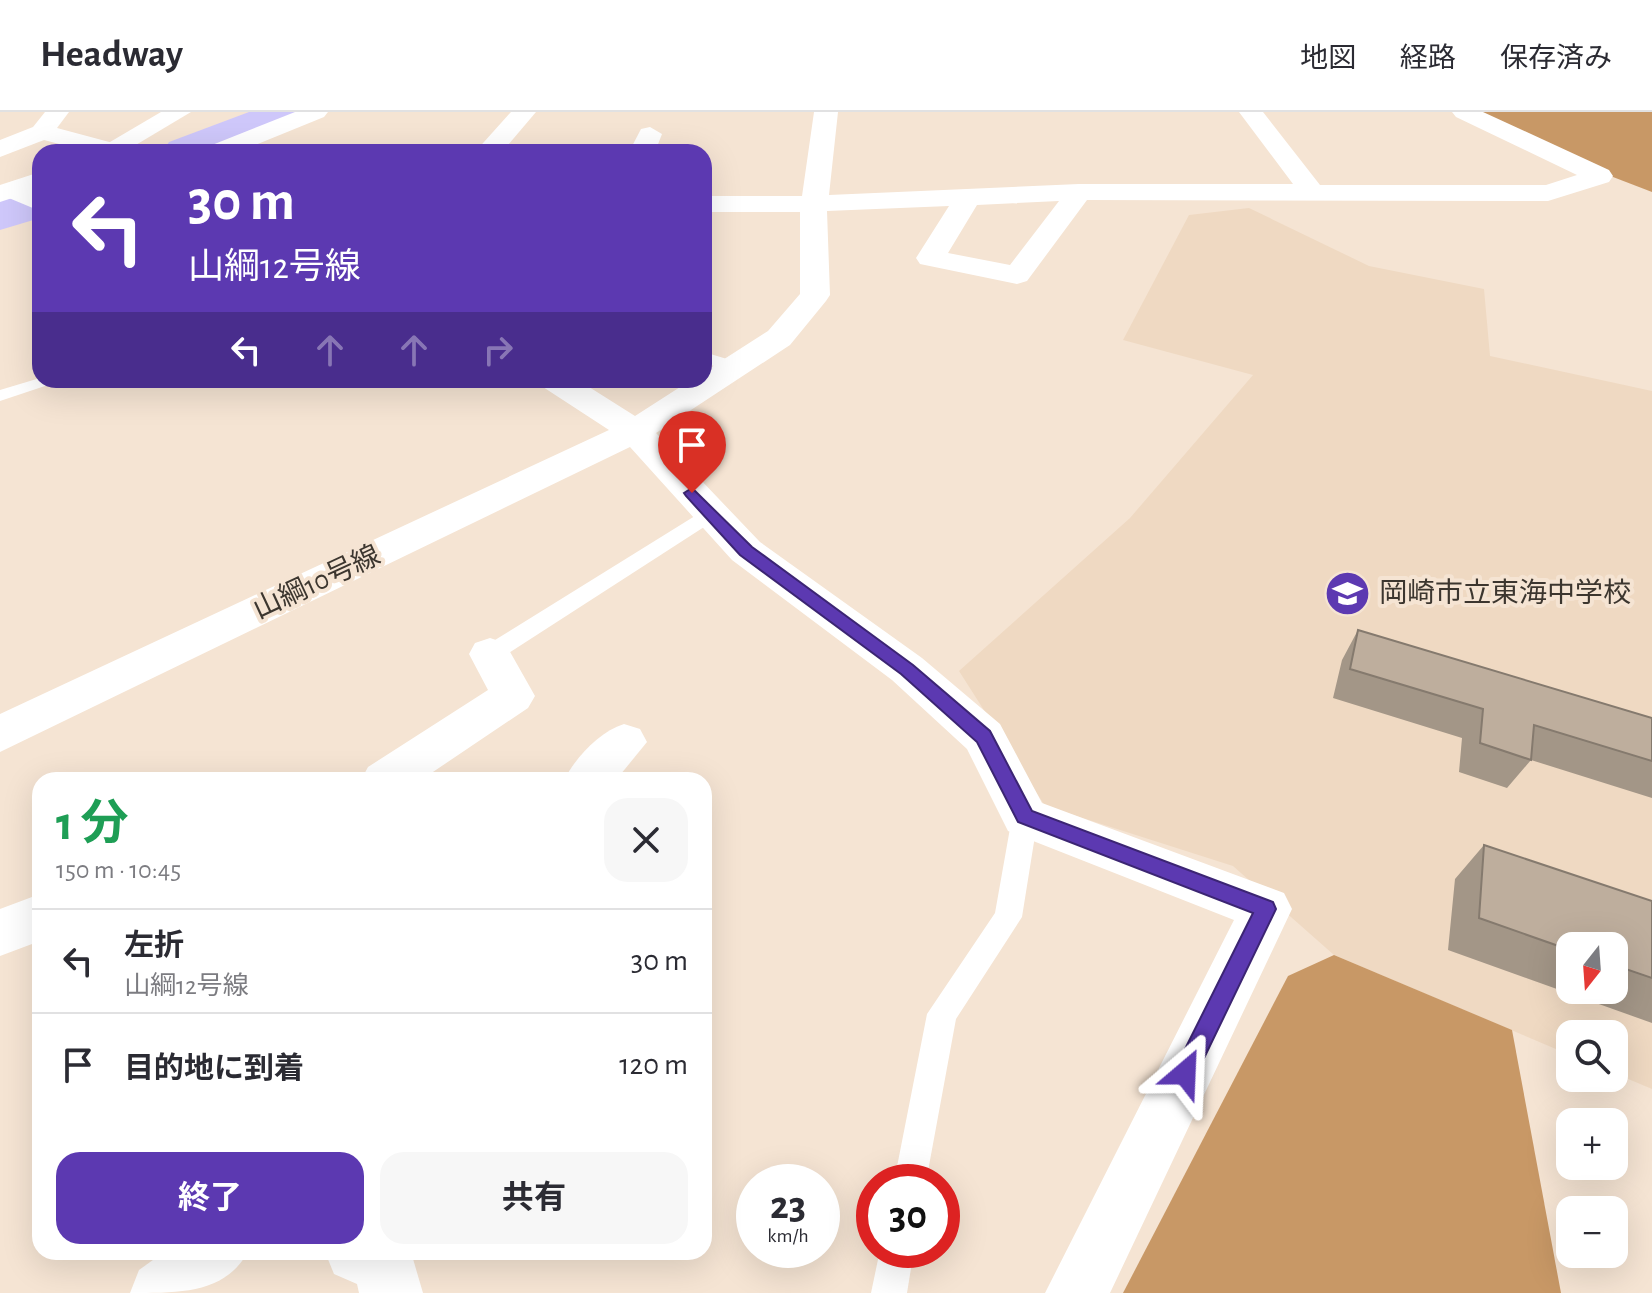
<!DOCTYPE html>
<html lang="ja">
<head>
<meta charset="utf-8">
<style>
	body { margin:0; font-family:"Alegreya Sans","Noto Sans JP",sans-serif; background:#f7f7f7; color:#2b2b33; height:100vh; display:flex; flex-direction:column; font-size:30px; white-space:nowrap }
	* { box-sizing:border-box; margin:0 }
	p { font-size:26px; color:#7c7c81 }
	.icon { flex:none; width:44px; height:44px; fill:none; stroke:currentColor; stroke-width:2; stroke-linecap:round; stroke-linejoin:round }
	.map { position:relative; flex:1; overflow:hidden }
	.sheet { position:absolute; left:32px; top:660px; width:680px; height:488px; display:flex; flex-direction:column; background:#fff; border-radius:24px; box-shadow:0 8px 32px #0002 }
	.sheet>* { flex:none }
	.top-card { position:absolute; left:32px; top:32px; width:680px; height:244px; border-radius:24px; box-shadow:0 8px 32px #0002; background:#5c39b1; color:#fff; overflow:hidden }
	.needle { width:52px; rotate:197deg }
	.controls { position:absolute; left:1556px; top:820px; display:grid; gap:16px }
	.controls a { display:grid; place-items:center; width:72px; height:72px; border-radius:16px; background:#fff; box-shadow:0 8px 32px #0002; font-size:40px }
	.speed { position:absolute; left:736px; top:1052px; display:flex; gap:16px; font-size:40px; font-weight:700; text-align:center }
	.speed>* { display:grid; place-content:center; width:104px; height:104px; border-radius:50%; background:#fff; box-shadow:0 8px 32px #0002; line-height:1 }
	.speed small { font-size:20px; font-weight:400 }
	.speed .limit { border:12px solid #d22; background:#fff; color:#111 }
	.pin { position:absolute; display:grid; place-items:center; width:68px; height:68px; color:#fff; margin:-82px -34px; border-radius:50% 50% 50% 0; rotate:-45deg; box-shadow:0 0 8px #0007 }
	.pin .icon { rotate:45deg }
	.me { position:absolute; width:88px; margin:-44px; rotate:26deg; stroke-linejoin:round; filter:drop-shadow(0 0 6px #0008) }
	.turn { display:flex; align-items:center; gap:28px; height:168px; padding:0 24px; font-size:36px }
	.turn .icon { width:104px; height:104px; stroke-width:2.5 }
	.turn b { display:block; font-size:56px; line-height:68px }
	.lanes { display:flex; align-items:center; height:76px; padding:0 24px; background:#0003; justify-content:center; gap:40px; direction:ltr }
	.lanes .off { opacity:.35 }
	.round { display:grid; place-items:center; flex:none; width:84px; height:84px; border-radius:24px; background:#f7f7f7 }
	.summary { display:flex; align-items:center; justify-content:space-between; height:136px; padding:0 24px }
	h1 { font-size:48px; font-weight:700; line-height:60px; color:#1e9e55 }
	.button { display:flex; gap:16px; margin-top:auto; padding:16px 24px }
	.button a { flex:1; height:92px; border-radius:24px; background:#5c39b1; color:#fff; font-size:32px; font-weight:700; line-height:92px; text-align:center }
	.button a+a { background:#f7f7f7; color:#2b2b33 }
	ul { padding:0; list-style:none }
	li { display:flex; align-items:center; gap:24px; height:104px; padding:0 24px; border-top:2px solid #e1e1e2 }
	li div { flex:1 }
	li b { display:block; font-size:30px }
	li em { font-style:normal }
	header { display:flex; align-items:center; gap:48px; box-sizing:border-box; height:112px; padding:0 40px; background:#fff; border-bottom:2px solid #e1e1e2 }
	header strong { font-size:38px }
	nav { display:flex; gap:44px; margin-inline-start:auto; font-size:28px }
	.map>svg:first-child { display:block }
	.built { fill:#efd9c2; fill-rule:evenodd }
	.forest { fill:#c89866 }
	.lines { fill:none; stroke-linecap:round; stroke-linejoin:round }
	.river { fill:#cec7fa; fill-rule:evenodd }
	.lane { fill:#fff; fill-rule:evenodd }
	.street { fill:#fff; fill-rule:evenodd }
	.highway { fill:#fff; fill-rule:evenodd }
	.wall { fill:#a39687; fill-rule:evenodd }
	.building { fill:#beae9d; stroke:#857a6e; stroke-width:2 }
	.route { fill:#5c39b1; stroke:#3c2573; stroke-width:2 }
	.labels { text-anchor:middle; dominant-baseline:central; stroke-width:8; stroke-linejoin:round; paint-order:stroke }
	.street-label { font-size:28px; fill:#3c362f; stroke:#f5e4d3 }
	.poi-label { font-size:28px; fill:#3c362f; stroke:#f5e4d3; text-anchor:start }
</style>
</head>
<body>
<header>
<strong>Headway</strong>
<nav><a>地図</a><a>経路</a><a>保存済み</a></nav>
</header>
<div class="map">
<svg width="1652" height="1181" viewBox="0 0 1652 1181">
	<rect width="100%" height="100%" fill="#f5e4d3"/>
	<path class="built" d="M1249,96L1369,154L1484,177L1490,244L1652,279V977L1614,961V922H1570V943L1334,843L1233,754L1045,694L959,559L1130,406L1253,263L1123,228L1189,103ZM1570,834H1614V878H1570Z"/>
	<g class="forest">
		<polygon points="1473,0 1652,0 1652,80 1613,65"/>
		<polygon points="1334,843 1512,918 1561,1181 1123,1181 1288,864"/>
	</g>
	<g class="lines">
		<g class="river">
			<polygon points="249,0 311,0 304,9 226,40 162,40 169,30"/>
			<polygon points="40,74 40,106 0,118 0,86"/>
		</g>
		<g class="lane">
			<polygon points="704,240 740,251 743,255 734,260 704,251"/>
			<polygon points="40,266 63,268 0,289 0,278"/>
			<polygon points="711,394 721,401 718,406 498,548 482,548 478,542 482,536"/>
			<polygon points="1025,694 1034,697 1038,705 1022,805 956,907 926,1070 894,1070 927,902 995,801 1012,705 1016,697"/>
			<polygon points="880,1138 914,1138 907,1181 871,1181"/>
		</g>
		<g class="street">
			<polygon points="45,0 69,0 57,16 128,35 132,40 90,40 44,28 0,45 0,28 33,15"/>
			<polygon points="295,0 328,0 324,5 238,40 203,40 207,35"/>
			<polygon points="511,0 536,0 502,40 475,40"/>
			<path d="M814,0H838L829,83L1079,72H1293L1239,0H1263L1320,73H1546L1577,63L1456,5L1452,0H1483L1609,58L1613,64L1609,70L1548,89L1087,88L1027,169L1017,172L920,152L916,146L949,94L827,99L830,183L826,189L790,233L656,321L760,430L922,546L1000,612L1042,691L1284,781L1292,797L1110,1181H1045L1234,808L1008,719L967,637L892,568L732,448L630,335L0,640V602L609,318L543,275L539,268H578L635,304L691,268H704V260L768,219L800,182V100H704V84H802ZM1059,89L1010,153L948,141L977,93Z"/>
			<polygon points="650,15 662,22 655,40 629,40 641,17"/>
			<polygon points="13,70 40,81 40,99 4,84 0,78"/>
			<polygon points="490,526 505,531 535,584 528,596 421,668 361,668 368,655 488,578 469,542 475,531"/>
			<path d="M624,612L640,617L647,630L616,668H564C576,645 599,620 624,612Z"/>
			<polygon points="40,782 40,829 0,844 0,797"/>
			<path d="M164,1140H248C225,1181 182,1181 130,1181L139,1158Z"/>
			<polygon points="325,1140 411,1140 423,1181 359,1181 357,1172 334,1162"/>
		</g>
		<g class="highway">
			<polygon points="161,0 191,0 124,40 93,40"/>
			<polygon points="40,60 40,77 0,90 0,73"/>
		</g>
	</g>
	<g class="wall">
		<polygon points="1358,518 1652,606 1652,686 1531,648 1507,676 1459,660 1462,626 1333,586 1342,548"/>
		<path d="M1484,733L1652,789V911L1448,838L1455,767ZM1570,834H1614V878H1570Z"/>
	</g>
	<g class="building">
		<polygon points="1358,518 1652,606 1652,649 1534,613 1531,648 1480,631 1483,597 1350,557"/>
		<polygon points="1484,733 1652,789 1652,866 1614,853 1614,834 1570,834 1570,838 1479,806"/>
	</g>
	<polygon class="route" points="692,376 752,435 913,553 990,619 1032,699 1273,790 1276,797 1193,969 1185,972 1177,969 1173,961 1253,801 1018,710 977,630 901,562 740,443 686,384 684,381"/>
	<defs>
		<symbol id="school-disc" viewBox="-11 -11 22 22"><circle r="9.5" fill="#5c39b1" stroke="#f5e4d3"/><path d="M0-5L7-2L0 1L-7-2ZM-4 1L0 2.5L4 1V4Q0 6-4 4Z" fill="#fff"/></symbol>
	</defs>
	<g fill-rule="evenodd">
		<use href="#school-disc" x="1322" y="456" width="51" height="51"/>
	</g>
	<g class="labels">
		<g class="street-label">
			<text transform="translate(317 471) rotate(-25)">山綱10号線</text>
		</g>
		<g class="poi-label">
			<text x="1379" y="482">岡崎市立東海中学校</text>
		</g>
	</g>
</svg>
<div class="controls">
<a><svg class="needle" viewBox="-14 -14 28 28"><path d="M0-13l5 13h-10z" fill="#e53935"/><path d="M0 13l5-13h-10z" fill="#7c7c81"/></svg></a>
<a><svg class="icon" aria-label="search" viewBox="0 0 24 24"><circle cx="10" cy="10" r="6"/><path d="M15 15l6 6"/></svg></a>
<a>+</a>
<a>−</a>
</div>
<div class="speed"><div>23<small>km/h</small></div><div class="limit">30</div></div>
<div class="pin" style="left:692px;top:381px;background:#d93025"><svg class="icon" aria-label="arrive" viewBox="0 0 24 24"><path d="M6 21V4h12l-3 4 3 4H6"/></svg></div>
<svg class="me" style="left:1185px;top:961px" viewBox="-20 -20 40 40"><path d="M0-17L14 15 0 8-14 15z" fill="#5c39b1" stroke="#fff" stroke-width="4"/></svg>
<div class="top-card">
<div class="turn"><svg class="icon" aria-label="left" viewBox="0 0 24 24"><path d="M17 20v-9H6M10 6l-5 5 5 5"/></svg><div><b>30 m</b>山綱12号線</div></div>
<div class="lanes"><svg class="icon" aria-label="left" viewBox="0 0 24 24"><path d="M17 20v-9H6M10 6l-5 5 5 5"/></svg><svg class="icon off" aria-label="ahead" viewBox="0 0 24 24"><path d="M12 20V5M6 11l6-6 6 6"/></svg><svg class="icon off" aria-label="ahead" viewBox="0 0 24 24"><path d="M12 20V5M6 11l6-6 6 6"/></svg><svg class="icon off" aria-label="right" viewBox="0 0 24 24"><path d="M7 20v-9h11M14 6l5 5-5 5"/></svg></div>
</div>
<section class="sheet">
<div class="summary"><div><h1>1 分</h1><p>150 m · 10:45</p></div><a class="round"><svg class="icon" aria-label="close" viewBox="0 0 24 24"><path d="M6 6l12 12M18 6L6 18"/></svg></a></div>
<ul>
<li><svg class="icon" aria-label="left" viewBox="0 0 24 24"><path d="M17 20v-9H6M10 6l-5 5 5 5"/></svg><div><b>左折</b><p>山綱12号線</p></div><em>30 m</em></li>
<li><svg class="icon" aria-label="arrive" viewBox="0 0 24 24"><path d="M6 21V4h12l-3 4 3 4H6"/></svg><div><b>目的地に到着</b></div><em>120 m</em></li>
</ul>
<div class="button"><a>終了</a><a>共有</a></div>
</section>
</div>
</body>
</html>
